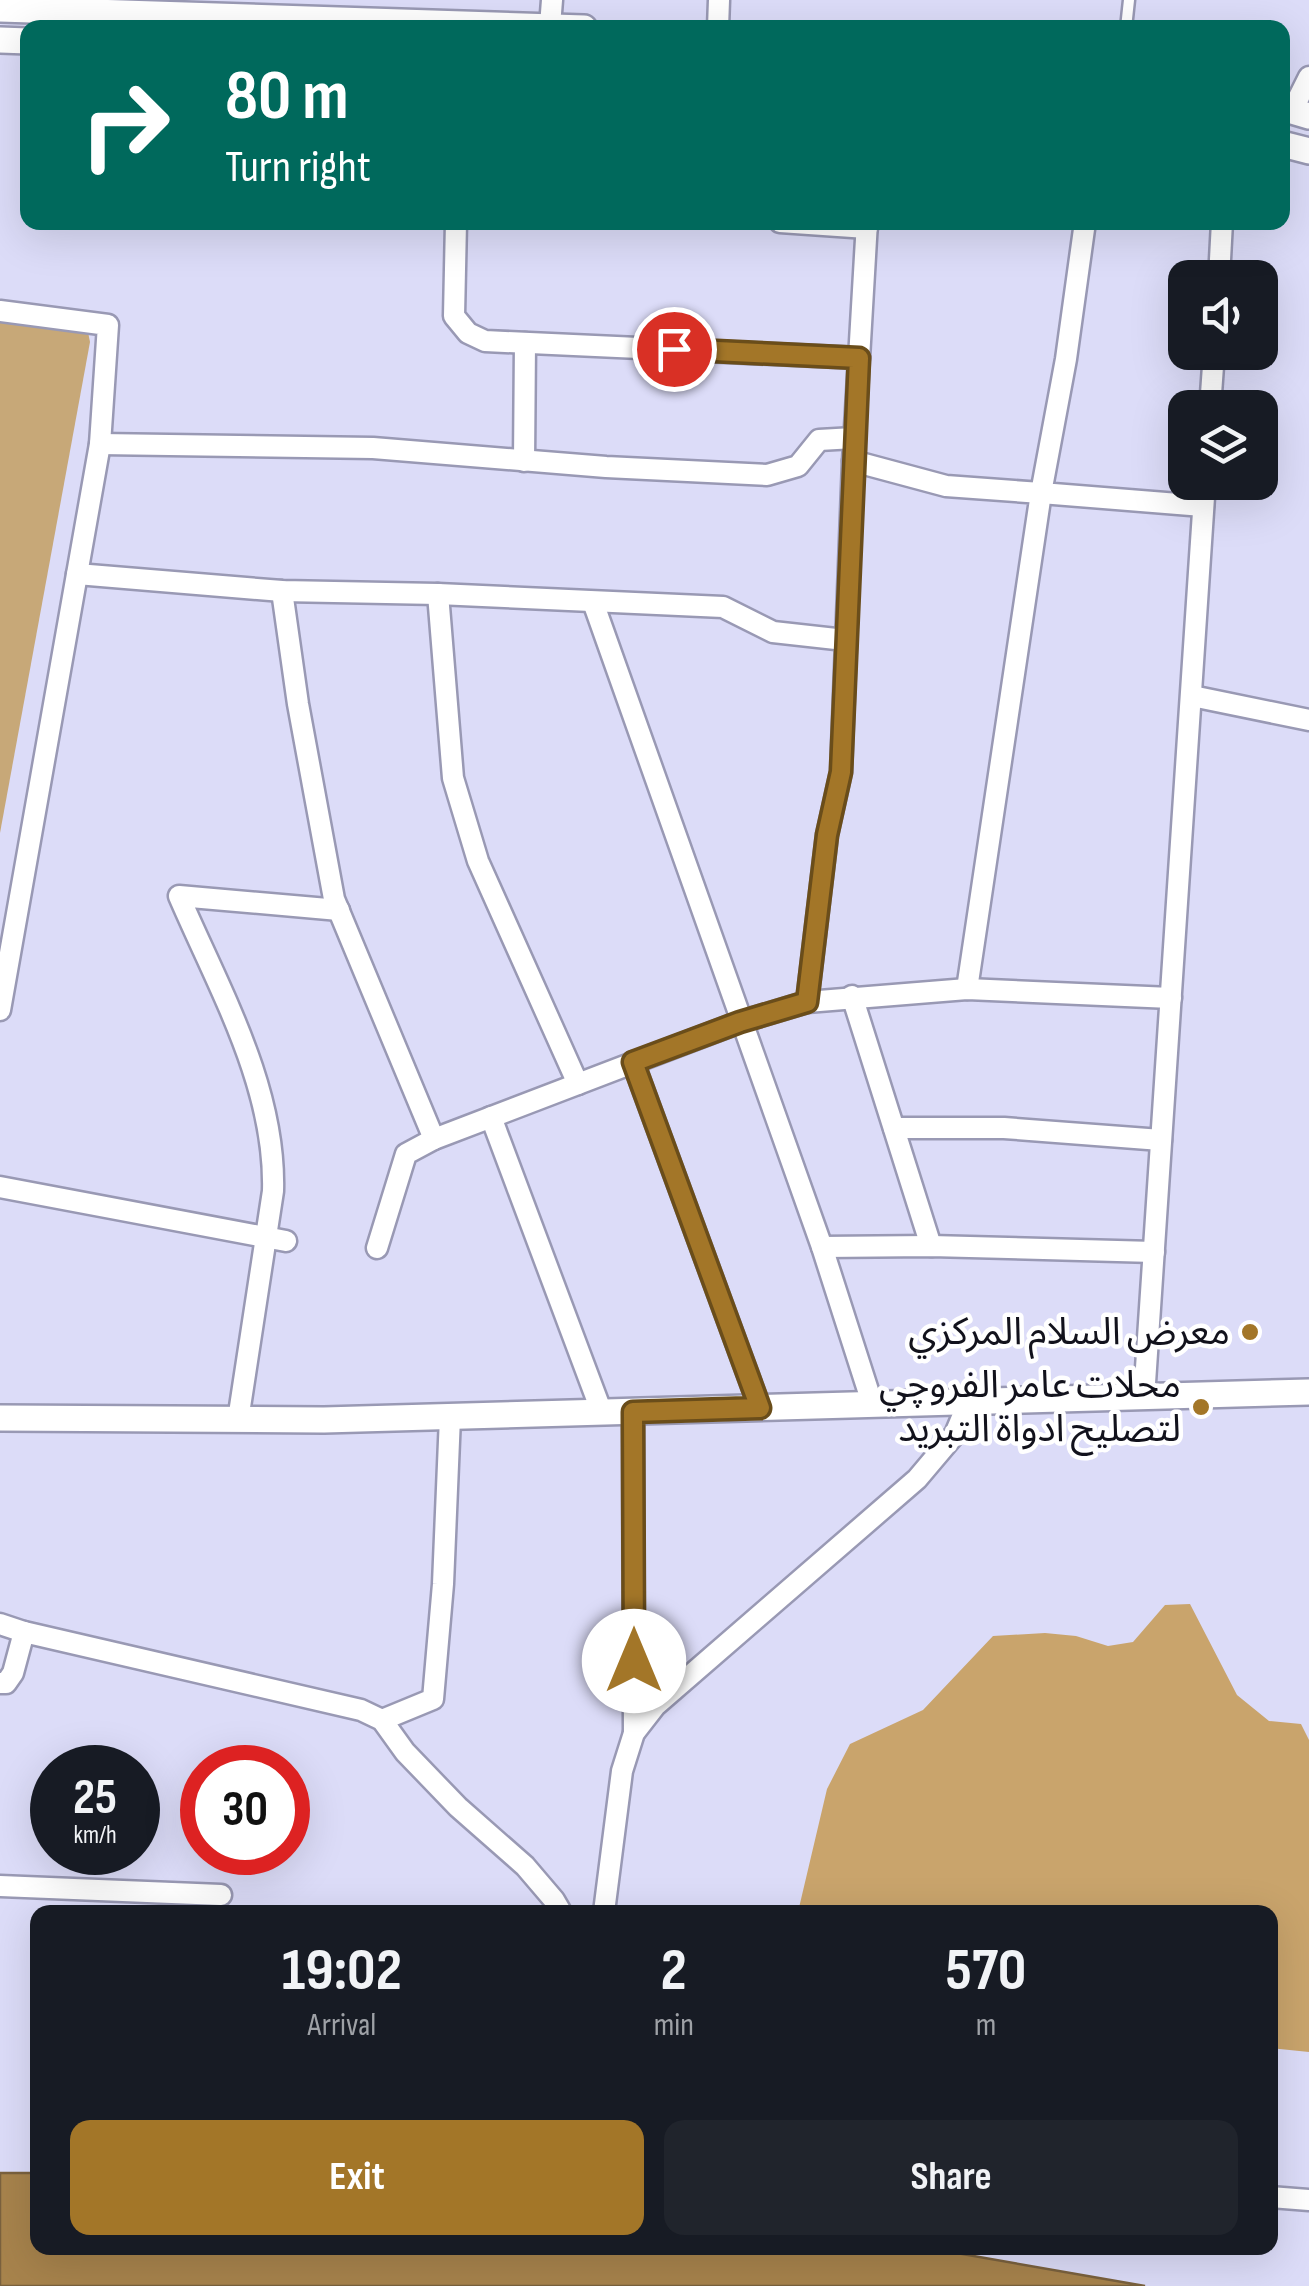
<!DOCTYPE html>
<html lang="en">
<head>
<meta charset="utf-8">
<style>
	body { margin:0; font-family:"Sofia Sans Condensed","Noto Sans Arabic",sans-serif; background:#20242c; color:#f1f3f6; height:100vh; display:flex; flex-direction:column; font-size:38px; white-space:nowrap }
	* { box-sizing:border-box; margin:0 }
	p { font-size:32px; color:#9ea1a6 }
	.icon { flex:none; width:55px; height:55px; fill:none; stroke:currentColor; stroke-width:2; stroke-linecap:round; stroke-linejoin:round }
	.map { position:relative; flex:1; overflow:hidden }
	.details { position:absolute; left:30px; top:1905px; width:1248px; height:350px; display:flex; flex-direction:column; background:#171b24; border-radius:20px; box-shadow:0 10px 40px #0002 }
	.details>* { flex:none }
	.banner { position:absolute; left:20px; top:20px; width:1270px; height:210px; border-radius:20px; box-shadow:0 10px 40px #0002; background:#00695c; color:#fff; overflow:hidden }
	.fabs { position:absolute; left:1168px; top:260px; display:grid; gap:20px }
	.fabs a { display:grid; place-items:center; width:110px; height:110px; border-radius:20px; background:#171b24; box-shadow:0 10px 40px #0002; font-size:50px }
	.speed { position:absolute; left:30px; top:1745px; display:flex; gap:20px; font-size:50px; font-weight:700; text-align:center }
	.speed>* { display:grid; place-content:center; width:130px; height:130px; border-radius:50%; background:#171b24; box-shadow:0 10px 40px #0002; line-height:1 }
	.speed small { font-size:25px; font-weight:400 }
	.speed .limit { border:15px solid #d22; background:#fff; color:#111 }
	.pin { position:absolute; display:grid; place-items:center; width:85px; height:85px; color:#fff; margin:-42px; border:5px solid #fff; border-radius:50%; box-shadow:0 2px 10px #0007 }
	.me { position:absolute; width:110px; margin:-55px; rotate:0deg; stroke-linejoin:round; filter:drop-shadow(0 0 8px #0008) }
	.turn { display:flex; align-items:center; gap:35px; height:210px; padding:0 40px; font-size:45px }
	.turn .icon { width:130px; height:130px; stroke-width:2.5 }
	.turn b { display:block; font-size:70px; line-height:85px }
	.eta { display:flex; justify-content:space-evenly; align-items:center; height:170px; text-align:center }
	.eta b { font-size:60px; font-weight:700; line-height:70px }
	.primary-button { display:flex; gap:20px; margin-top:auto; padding:20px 40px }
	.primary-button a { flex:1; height:115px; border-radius:20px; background:#a37628; color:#fff; font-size:40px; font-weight:700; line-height:115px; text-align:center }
	.primary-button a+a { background:#20242c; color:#f1f3f6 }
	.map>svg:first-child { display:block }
	.green { fill:#c7a878 }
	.forest { fill:#c9a46c }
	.water { fill:#a7834c; stroke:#7a613e; stroke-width:2.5 }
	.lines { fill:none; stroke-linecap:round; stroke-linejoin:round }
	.service-casing { stroke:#9999b4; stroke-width:15 }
	.minor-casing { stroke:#9999b4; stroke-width:25 }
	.tertiary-casing { stroke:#9999b4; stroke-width:30 }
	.service { stroke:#fff; stroke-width:10 }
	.minor { stroke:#fff; stroke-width:20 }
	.tertiary { stroke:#fff; stroke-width:25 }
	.route-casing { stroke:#6a4d1a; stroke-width:25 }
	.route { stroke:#a37628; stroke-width:18 }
	.poi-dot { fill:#a37628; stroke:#fff; stroke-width:4 }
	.labels { text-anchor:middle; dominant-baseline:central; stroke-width:9; stroke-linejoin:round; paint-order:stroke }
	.poi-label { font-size:38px; fill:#12121c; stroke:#fff; text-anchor:end }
</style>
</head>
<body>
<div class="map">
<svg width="1309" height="2286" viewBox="0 0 1309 2286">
	<rect width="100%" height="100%" fill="#dcdcf8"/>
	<polygon class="green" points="0,321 87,327 90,342 0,833"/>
	<polygon class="forest" points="1190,1604 1237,1695 1269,1721 1301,1724 1309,1740 1309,2052 1270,2048 1270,1912 798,1912 827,1789 850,1744 923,1710 993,1636 1045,1633 1076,1636 1108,1646 1133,1642 1165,1605"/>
	<polygon class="water" points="0,2173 37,2173 38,2248 928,2248 1145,2286 0,2286"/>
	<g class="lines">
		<defs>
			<polyline id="service" points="1126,28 1129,0"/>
			<g id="minor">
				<polyline points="550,26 552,0"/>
				<polyline points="718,28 719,0"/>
				<polyline points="1292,111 1309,77"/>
				<polyline points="456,222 454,316 468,333 485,341 859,358"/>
				<polyline points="780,222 867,228"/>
				<polyline points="1085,222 1066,359 1041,493 1203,506"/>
				<polyline points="1219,278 1222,222"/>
				<polyline points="0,311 108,325 100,444 0,1010"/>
				<polyline points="1210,408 1214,352"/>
				<polyline points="100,444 373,448 606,467 767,475 798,466 819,440 854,438"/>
				<polyline points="524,461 525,343"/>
				<polyline points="853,461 946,486 1041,493 967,989"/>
				<polyline points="77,574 282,591 438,594 723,607 773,632 845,640"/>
				<polyline points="282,591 298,704 334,899 434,1139"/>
				<polyline points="438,594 453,778 478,861 578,1084"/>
				<polyline points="593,602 822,1247 873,1406"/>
				<polyline points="1192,696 1309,720"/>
				<polyline points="852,996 931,1246"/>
				<polyline points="807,1002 827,835 841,772 853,461 867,222"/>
				<polyline points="633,1062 760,1408"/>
				<polyline points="491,1117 602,1413"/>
				<polyline points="894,1128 1004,1128 1161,1140"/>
				<polyline points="0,1187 286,1241"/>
				<polyline points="822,1247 931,1246 1154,1252"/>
				<polyline points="377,1248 406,1154 434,1139 740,1022 807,1002 967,989 1171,998"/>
				<polyline points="1144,1398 1205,482"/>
				<polyline points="633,1412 634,1733"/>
				<path d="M238,1420L273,1191C276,1087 219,989 179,896L339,910"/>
				<polyline points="0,1624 24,1632"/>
				<polyline points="0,1683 6,1683 13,1673 24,1632 361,1710 382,1720 405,1752 458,1807 525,1866 554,1900 561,1912"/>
				<polyline points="382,1720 433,1699 443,1584 450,1417"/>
				<polyline points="0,1886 221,1895"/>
				<polyline points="604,1912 622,1771 634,1733 655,1706 917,1479 955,1434 968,1403"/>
				<polyline points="1270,2197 1309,2200"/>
			</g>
			<g id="tertiary">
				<polyline points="0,9 584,28"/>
				<polyline points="0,40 28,41"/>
				<polyline points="1282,108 1309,116"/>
				<polyline points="1282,144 1309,151"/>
				<polyline points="0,1418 324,1420 1309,1392"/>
			</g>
		</defs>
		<use href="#service" class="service-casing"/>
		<use href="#minor" class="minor-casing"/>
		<use href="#tertiary" class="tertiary-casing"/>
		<use href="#service" class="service"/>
		<use href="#minor" class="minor"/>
		<use href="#tertiary" class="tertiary"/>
	</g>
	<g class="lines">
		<defs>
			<polyline id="route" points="634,1661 633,1412 760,1408 633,1062 740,1022 807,1002 827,835 841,772 859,358 674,349"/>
		</defs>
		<use href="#route" class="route-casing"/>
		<use href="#route" class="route"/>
	</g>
	<g class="poi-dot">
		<circle cx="1250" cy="1332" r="10"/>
		<circle cx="1201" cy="1407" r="10"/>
	</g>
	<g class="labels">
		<g class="poi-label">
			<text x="1230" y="1332">معرض السلام المركزي</text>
			<text x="1181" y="1385">محلات عامر الفروچي<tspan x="1181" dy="44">لتصليح ادواة التبريد</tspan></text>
		</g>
	</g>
</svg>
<div class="fabs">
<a><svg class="icon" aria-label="sound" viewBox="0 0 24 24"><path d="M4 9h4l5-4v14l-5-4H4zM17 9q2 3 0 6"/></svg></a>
<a><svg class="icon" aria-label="layers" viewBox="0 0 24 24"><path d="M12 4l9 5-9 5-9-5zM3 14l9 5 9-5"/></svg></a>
</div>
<div class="speed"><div>25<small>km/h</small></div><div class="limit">30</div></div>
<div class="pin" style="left:674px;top:349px;background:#d93025"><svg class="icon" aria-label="arrive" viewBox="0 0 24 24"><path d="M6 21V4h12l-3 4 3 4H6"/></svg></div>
<svg class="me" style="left:634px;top:1661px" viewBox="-20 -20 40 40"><circle r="19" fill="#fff"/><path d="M0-13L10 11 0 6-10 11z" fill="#a37628"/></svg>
<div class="banner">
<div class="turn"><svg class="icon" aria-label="right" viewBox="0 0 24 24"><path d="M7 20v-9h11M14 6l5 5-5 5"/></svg><div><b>80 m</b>Turn right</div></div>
</div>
<section class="details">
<div class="eta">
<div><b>19:02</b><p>Arrival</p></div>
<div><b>2</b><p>min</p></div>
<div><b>570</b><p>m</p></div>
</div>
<div class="primary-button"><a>Exit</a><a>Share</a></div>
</section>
</div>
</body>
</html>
